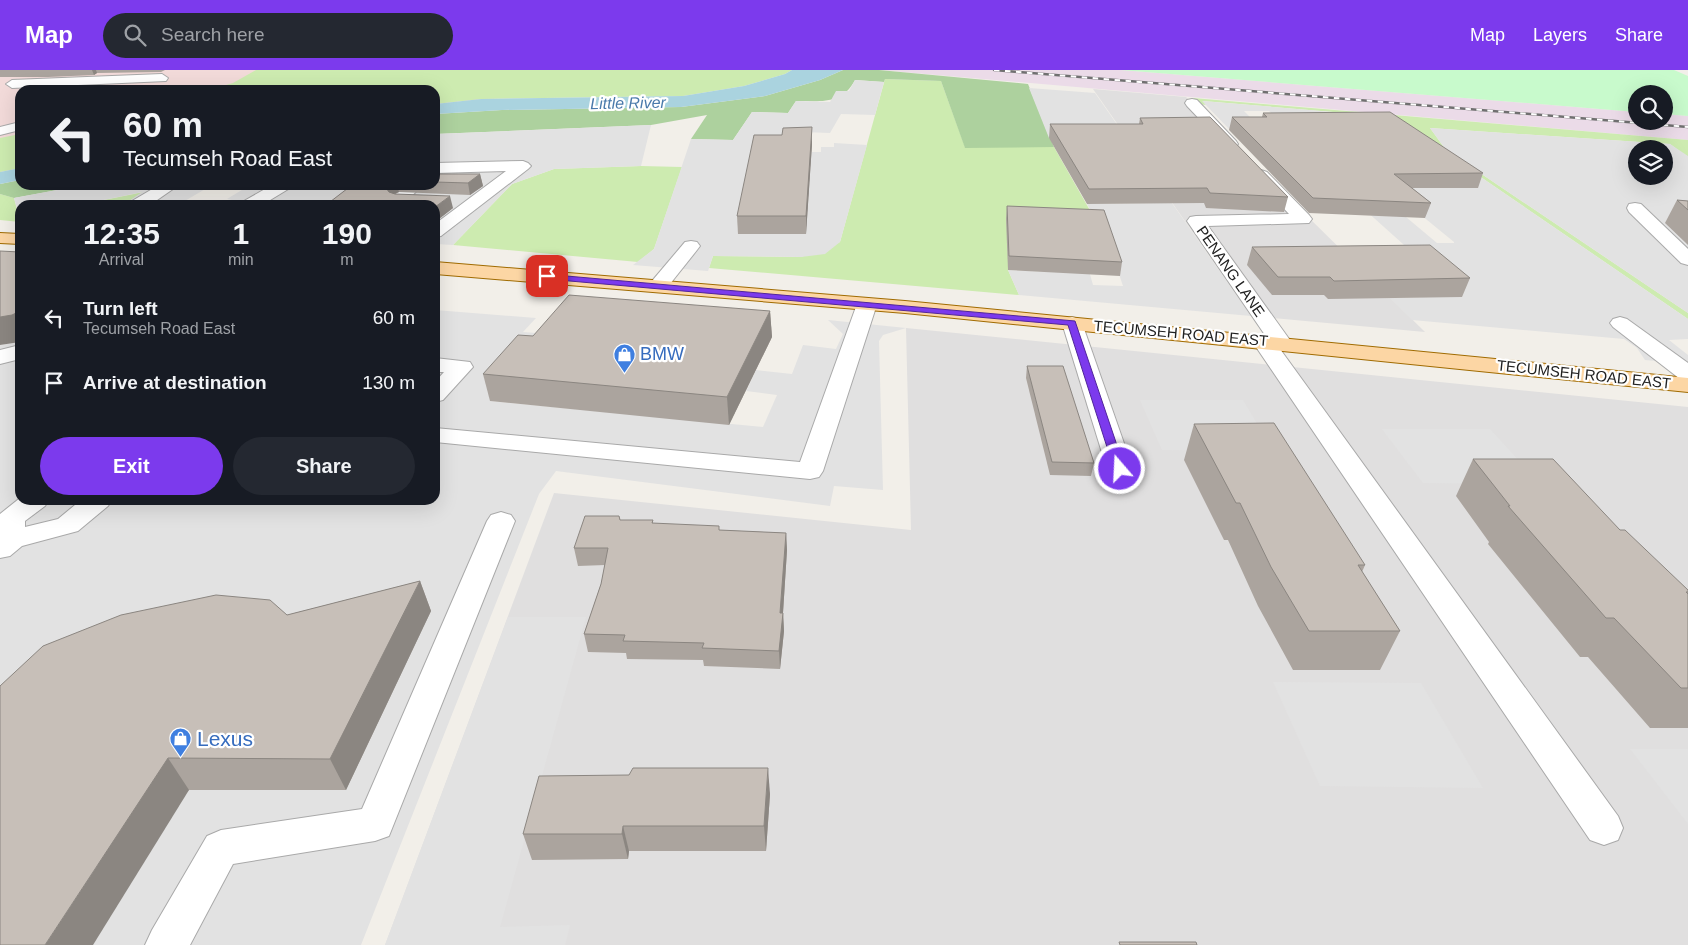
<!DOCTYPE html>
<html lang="en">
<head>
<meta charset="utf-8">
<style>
	body { margin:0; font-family:Helvetica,sans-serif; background:#242831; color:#f1f3f6; height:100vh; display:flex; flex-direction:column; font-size:19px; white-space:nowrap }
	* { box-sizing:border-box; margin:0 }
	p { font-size:16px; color:#9ea1a6 }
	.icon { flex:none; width:28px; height:28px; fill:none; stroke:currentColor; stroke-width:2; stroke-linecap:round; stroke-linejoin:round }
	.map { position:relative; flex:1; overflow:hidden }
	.sheet { position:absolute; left:15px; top:130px; width:425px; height:305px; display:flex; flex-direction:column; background:#171b24; border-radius:15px; box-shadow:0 5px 20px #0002 }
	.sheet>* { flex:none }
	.banner { position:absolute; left:15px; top:15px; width:425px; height:105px; border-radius:15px; box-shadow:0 5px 20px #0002; background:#171b24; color:#f1f3f6; overflow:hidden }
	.fabs { position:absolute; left:1628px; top:15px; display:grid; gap:10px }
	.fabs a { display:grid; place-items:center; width:45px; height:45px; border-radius:50%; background:#171b24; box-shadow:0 5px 20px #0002; font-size:25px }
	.pin { position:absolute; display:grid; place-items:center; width:42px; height:42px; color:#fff; margin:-21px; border-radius:10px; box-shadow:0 2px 8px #0006 }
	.me { position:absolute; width:55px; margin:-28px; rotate:341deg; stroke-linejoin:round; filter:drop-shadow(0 0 4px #0008) }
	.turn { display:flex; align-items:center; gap:18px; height:105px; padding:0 25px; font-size:22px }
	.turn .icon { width:65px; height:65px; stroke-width:2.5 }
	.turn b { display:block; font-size:35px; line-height:42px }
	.eta { display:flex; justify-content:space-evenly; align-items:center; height:85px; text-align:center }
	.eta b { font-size:30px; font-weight:700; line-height:35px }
	.primary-button { display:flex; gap:10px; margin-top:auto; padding:10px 25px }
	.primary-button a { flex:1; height:58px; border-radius:30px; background:#7c3aed; color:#fff; font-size:20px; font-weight:700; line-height:58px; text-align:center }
	.primary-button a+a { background:#242831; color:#f1f3f6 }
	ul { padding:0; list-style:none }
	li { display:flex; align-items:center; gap:15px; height:65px; padding:0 25px }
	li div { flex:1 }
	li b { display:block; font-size:19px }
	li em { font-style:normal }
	header { display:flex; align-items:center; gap:30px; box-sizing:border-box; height:70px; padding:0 25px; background:#7c3aed; color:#fff }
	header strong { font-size:24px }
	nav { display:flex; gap:28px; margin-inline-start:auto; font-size:18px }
	.search { width:350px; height:45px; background:#242831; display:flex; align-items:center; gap:12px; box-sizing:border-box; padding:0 18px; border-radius:28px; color:#9ea1a6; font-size:19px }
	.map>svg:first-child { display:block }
	.residential { fill:#e0dfdf }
	.commercial { fill:#f2dad9 }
	.industrial { fill:#ebdbe8 }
	.grass { fill:#cdebb0 }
	.forest { fill:#add19e }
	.park { fill:#c8facc }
	.parking { fill:#e2e2e2; fill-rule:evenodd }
	.water { fill:#aad3df }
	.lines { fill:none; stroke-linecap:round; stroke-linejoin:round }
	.minor-casing { stroke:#a9a9a9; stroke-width:2 }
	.major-casing { stroke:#a06b00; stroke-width:2 }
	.minor { fill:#fff; fill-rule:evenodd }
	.major { fill:#fcd6a4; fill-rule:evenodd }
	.rail-casing { stroke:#707070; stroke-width:2.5 }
	.rail { stroke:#fff; stroke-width:2; stroke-dasharray:5.5; stroke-linecap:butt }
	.wall { fill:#aba49e }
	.shaded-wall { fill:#8b8681 }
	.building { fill:#c7bfb8; stroke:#8b8681 }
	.route { fill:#7c3aed; stroke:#51269a }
	.labels { text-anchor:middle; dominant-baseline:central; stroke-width:4.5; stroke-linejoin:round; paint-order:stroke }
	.far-street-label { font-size:15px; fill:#222; stroke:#fff }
	.far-water-label { font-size:16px; font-style:italic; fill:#4a7aab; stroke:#fff }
	.shop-label { font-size:18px; fill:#366cbe; stroke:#fff; text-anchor:start }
	.near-shop-label { font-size:21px; fill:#366cbe; stroke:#fff; text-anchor:start }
</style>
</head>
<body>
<header>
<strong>Map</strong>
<div class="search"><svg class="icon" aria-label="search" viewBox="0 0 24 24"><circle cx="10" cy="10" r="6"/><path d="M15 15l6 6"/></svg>Search here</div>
<nav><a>Map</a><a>Layers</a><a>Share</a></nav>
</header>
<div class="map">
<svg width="1688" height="875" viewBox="0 0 1688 875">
	<rect width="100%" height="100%" fill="#f2efe9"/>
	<g class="residential">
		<polygon points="1093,19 1186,27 1425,262 1251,246"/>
		<polygon points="906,258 1688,337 1688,875 385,875 554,423 911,460"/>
	</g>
	<polygon class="commercial" points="0,0 792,0 435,34 435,20 20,20 20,98 0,102"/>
	<polygon class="industrial" points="879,0 1121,0 1636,42 1636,51 1664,51 1664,44 1688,46 1688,70"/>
	<g class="grass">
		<polygon points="256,0 792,0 785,4 744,16 683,26 481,29 435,34 435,20 209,20 233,13"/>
		<polygon points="885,9 941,11 965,77 1054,77 1109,174 1008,200 1019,225 709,198 713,186 801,187 840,172"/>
		<polygon points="1193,28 1688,70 1688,86 1686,86 1670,74 1430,58 1446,80 1688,243 1688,249 1393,47 1203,31 1206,35 1199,34"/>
		<polygon points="20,64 20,98 0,102 0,68"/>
		<polygon points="641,96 682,97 654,179 638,192 453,175 512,114 554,99"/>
		<polygon points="144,122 123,135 79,135"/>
		<polygon points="0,124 14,128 17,140 20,140 20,152 0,150"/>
	</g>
	<g class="forest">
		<path d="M843,0H879L1028,14L1054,77L965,78L941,11L885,9L884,12L855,10C842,35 821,31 796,31L788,43L752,42L733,70L691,69L707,45L651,55L435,64V44L502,40L681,37L765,26L820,10Z"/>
		<polygon points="20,110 20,115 84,115 14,128 0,124 0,114"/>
	</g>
	<polygon class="park" points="1121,0 1674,0 1688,6 1688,46 1664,44 1664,24 1636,24 1636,42"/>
	<g class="parking">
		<polygon points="855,10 884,12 875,45 841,44 830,63 802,62 812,82 821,82 821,77 834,77 834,73 867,75 840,172 825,184 801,187 713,186 708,201 633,195 654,179 691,69 733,70 752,42 788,43 796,31 830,32 836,21 849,21"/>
		<polygon points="1029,18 1095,23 1251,246 1019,225 1008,200 1050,202 1081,173 1093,215 1123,216 1109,174 1087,134 1156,133 1049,68"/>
		<path d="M1202,31L1393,47L1688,249V269L1669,270L1688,285V294L1645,290L1637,278L1624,269L1412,250L1390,228L1461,226L1326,105L1230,60ZM1244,41H1269L1281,52H1255ZM1372,105L1454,172V173H1437L1357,106Z"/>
		<polygon points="651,55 641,96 554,99 512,114 453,175 435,174 435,135 243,135 247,133 227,129 250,115 435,115 435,64"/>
		<path d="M1430,58L1670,74L1688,86V243L1446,80ZM1636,79H1664V106H1636Z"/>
		<polygon points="84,115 212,115 178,135 123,135 142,122 79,135 20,135 20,140 18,141 14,128"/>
		<polygon points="435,240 536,248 523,262 562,265 490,331 763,357 777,325 746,321 756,300 792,304 803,275 836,279 843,264 828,250 906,258 883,265 879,271 883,420 834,416 830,436 556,401 539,424 361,875 93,875 0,654 0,275 20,272 20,430 435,430"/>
		<polygon points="1140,330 1243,330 1273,381 1162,380"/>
		<polygon points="1382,359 1490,359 1540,414 1423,413"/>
		<polygon points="508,547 586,547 500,857 570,855 565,875 385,875"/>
		<polygon points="1273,612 1421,613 1483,718 1320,716"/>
		<polygon points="1630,679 1688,679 1688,754"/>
	</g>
	<g class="water">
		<polygon points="792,0 843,0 820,10 765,26 681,37 502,40 435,44 435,34 481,29 683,26 744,16 785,4"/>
		<polygon points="20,98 20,110 0,114 0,102"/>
	</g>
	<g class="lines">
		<defs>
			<g id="minor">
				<polygon points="162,4 168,8 166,11 12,18 6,14 12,10"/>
				<polygon points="1192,29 1197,30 1236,71 1238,74 1236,77 1226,77 1187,36 1185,33 1187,30"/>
				<polygon points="20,52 20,60 0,65 0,57"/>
				<polygon points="523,91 528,93 531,96 528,99 441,166 435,167 435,154 506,101 435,103 435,93"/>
				<polygon points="1261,100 1267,102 1309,145 1312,149 1309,153 1208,156 1292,273 1289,278 1280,279 1618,746 1623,758 1618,770 1604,775 1590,770 1252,271 1255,266 1265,265 1187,151 1190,147 1196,146 1289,144 1253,105 1255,102"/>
				<polygon points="152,115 170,115 173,119 150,135 130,135 132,131 154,118"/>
				<polygon points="272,115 292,115 290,118 262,135 242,135 244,131"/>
				<polygon points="405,115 423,115 402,135 384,135"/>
				<polygon points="1635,133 1641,134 1688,179 1688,195 1681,193 1629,142 1627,138 1629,134"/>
				<polygon points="691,171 697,172 700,176 697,180 666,219 659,221 652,219 649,215 652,211 685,172"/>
				<polygon points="867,228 874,230 877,234 823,401 819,407 810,409 435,372 435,358 800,392 857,234 860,230"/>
				<polygon points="1072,247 1079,249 1082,253 1133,399 1129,405 1120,407 1111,405 1107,399 1062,253 1065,249"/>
				<polygon points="1620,247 1627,249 1688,293 1688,311 1680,309 1613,257 1610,253 1613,249"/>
				<polygon points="20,275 20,289 0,294 0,280"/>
				<polygon points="435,288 470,292 473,297 443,330 435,332 435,312 444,302 435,302"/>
				<polygon points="20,428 20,430 49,430 45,436 25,451 25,457 58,449 81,430 112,430 108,436 78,461 22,476 10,486 0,488 0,444"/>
				<polygon points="501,442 511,445 515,451 389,766 375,771 233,794 190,875 145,875 152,860 207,766 221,760 362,739 487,451 491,445"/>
			</g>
			<g id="major">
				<polygon points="0,163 20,164 20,174 0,173"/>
				<polygon points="435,192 905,231 1688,308 1688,322 905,243 435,204"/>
			</g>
		</defs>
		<use href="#minor" class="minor-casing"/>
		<use href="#major" class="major-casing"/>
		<use href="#minor" class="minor"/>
		<use href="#major" class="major"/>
		<defs>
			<polyline id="rail" points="994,0 1688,57"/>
		</defs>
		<use href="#rail" class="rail-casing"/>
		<use href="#rail" class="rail"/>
	</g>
	<g class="wall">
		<polygon points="0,0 165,0 161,2 97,3 94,5 48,7 0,7"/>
		<polygon points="1263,43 1483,103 1478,118 1412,118 1431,133 1425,148 1309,143 1229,60 1232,47 1262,47"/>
		<polygon points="1140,48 1288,127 1284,142 1206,138 1204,133 1087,134 1049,68 1050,54 1139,54"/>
		<polygon points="782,65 812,74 806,164 738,164 737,146"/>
		<polygon points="435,104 480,104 483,116 470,125 399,122 395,124 453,138 435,152 435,135 352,115 435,115"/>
		<polygon points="1677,130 1688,131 1688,175 1665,153"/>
		<polygon points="1007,136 1122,192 1120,206 1008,200 1006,149"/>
		<polygon points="1252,177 1470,208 1462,227 1328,229 1324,225 1272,225 1247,195"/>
		<polygon points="770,241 772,267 729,355 490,331 483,304 533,266"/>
		<polygon points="1027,296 1094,393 1091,406 1050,405 1026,308"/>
		<polygon points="1194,354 1365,495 1362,502 1400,561 1380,600 1293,600 1258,536 1228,470 1224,470 1184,390"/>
		<polygon points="1473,389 1620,460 1688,520 1688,658 1650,658 1588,587 1580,587 1488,474 1489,472 1456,426"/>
		<polygon points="619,446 620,450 653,450 653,453 720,460 786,463 787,480 783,543 784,561 780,599 704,596 703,590 627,589 626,583 588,582 584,564 601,514 605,495 578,496 574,478"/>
		<polygon points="420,511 431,541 346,720 189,720 0,875 287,545"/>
		<polygon points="770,724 766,781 629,781 628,789 532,790 523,764"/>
	</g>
	<g class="shaded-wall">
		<polygon points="92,0 96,0 97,3 94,5"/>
		<polygon points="812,57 812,74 806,164 806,146"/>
		<polygon points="480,104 483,116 470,125 468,113"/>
		<polygon points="387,115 397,115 399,122 391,125 386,118"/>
		<polygon points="450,126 453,138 435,152 435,137"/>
		<polygon points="20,241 20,272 0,275 0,247"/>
		<polygon points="770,241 772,267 729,355 727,327"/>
		<polygon points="786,463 787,480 782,558 783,543 784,561 780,599 779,581 780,543"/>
		<polygon points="420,511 431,541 346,720 330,689"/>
		<polygon points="168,688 189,720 93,875 45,875"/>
		<polygon points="768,698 770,724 766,781 764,756"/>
		<polygon points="623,756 629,781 628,789 622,764"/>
	</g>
	<g class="building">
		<polygon points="1390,42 1483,103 1394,104 1431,133 1313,128 1232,47 1267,47 1263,43"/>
		<polygon points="1210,47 1288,127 1210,123 1207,118 1089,119 1050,54 1143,54 1140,48"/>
		<polygon points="812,57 806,146 737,146 754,65 782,65 783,58"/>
		<polygon points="435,104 480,104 468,113 435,112"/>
		<polygon points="352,115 387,115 386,118 389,122 395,124 450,126 435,137 435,135 326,135"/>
		<polygon points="1677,130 1688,131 1688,140"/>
		<polygon points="1007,136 1104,140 1122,192 1009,186"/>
		<polygon points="1430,175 1470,208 1334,211 1330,207 1278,207 1252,177"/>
		<polygon points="0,181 20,182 20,241 12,245 0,247"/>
		<polygon points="569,225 770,241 727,327 483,304 518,265 533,266"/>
		<polygon points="1027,296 1063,296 1094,393 1052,392"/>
		<polygon points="1274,353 1365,495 1358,495 1400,561 1309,561 1271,497 1240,433 1236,433 1194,354"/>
		<polygon points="1473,389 1553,389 1620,460 1625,460 1688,520 1688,522 1686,522 1688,524 1688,618 1681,618 1614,548 1606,548 1508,436 1510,436"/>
		<polygon points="585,446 619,446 620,450 653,450 652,453 719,456 719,460 786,463 780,543 783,543 779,581 702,578 704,573 623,571 625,565 584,564 601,514 608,478 574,478"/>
		<polygon points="420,511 330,689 168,688 45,875 0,875 0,616 43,576 121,545 216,525 270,530 287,545"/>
		<polygon points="633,698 768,698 764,756 623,756 622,764 523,764 539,706 629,705"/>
		<polygon points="1119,872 1196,872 1197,875 1120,875"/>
	</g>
	<polygon class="route" points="544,204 1075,251 1125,399 1120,402 1114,399 1068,255 547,209 543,206"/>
	<defs>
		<symbol id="shop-pin" viewBox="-11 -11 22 30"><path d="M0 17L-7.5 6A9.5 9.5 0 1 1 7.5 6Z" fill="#3f7fe0" stroke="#fff"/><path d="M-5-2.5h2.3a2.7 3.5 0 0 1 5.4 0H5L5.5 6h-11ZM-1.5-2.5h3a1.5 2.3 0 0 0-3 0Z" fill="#fff"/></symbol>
	</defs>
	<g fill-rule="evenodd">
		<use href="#shop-pin" x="612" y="272" width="25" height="34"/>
		<use href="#shop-pin" x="168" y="656" width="25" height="34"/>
	</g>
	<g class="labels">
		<g class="far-street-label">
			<text transform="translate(1231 201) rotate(55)">PENANG LANE</text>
			<text transform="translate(1181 263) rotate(5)">TECUMSEH ROAD EAST</text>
			<text transform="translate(1584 304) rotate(6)">TECUMSEH ROAD EAST</text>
		</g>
		<g class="far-water-label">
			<text transform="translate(628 33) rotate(-1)">Little River</text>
		</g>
		<g class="shop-label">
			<text x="640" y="284">BMW</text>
		</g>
		<g class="near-shop-label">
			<text x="197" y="668">Lexus</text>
		</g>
	</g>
</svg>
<div class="fabs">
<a><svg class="icon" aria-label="search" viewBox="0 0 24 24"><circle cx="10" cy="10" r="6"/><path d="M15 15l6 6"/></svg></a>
<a><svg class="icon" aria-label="layers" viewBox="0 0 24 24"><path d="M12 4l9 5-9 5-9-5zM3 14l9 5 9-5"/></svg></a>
</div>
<div class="pin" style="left:547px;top:206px;background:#d93025"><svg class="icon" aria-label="arrive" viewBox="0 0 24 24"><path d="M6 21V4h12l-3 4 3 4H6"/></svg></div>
<svg class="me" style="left:1120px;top:399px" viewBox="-20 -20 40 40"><circle r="17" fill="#7c3aed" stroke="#fff" stroke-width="3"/><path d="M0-11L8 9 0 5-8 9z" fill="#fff"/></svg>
<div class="banner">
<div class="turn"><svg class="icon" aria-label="left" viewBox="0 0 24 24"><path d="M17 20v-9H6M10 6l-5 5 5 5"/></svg><div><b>60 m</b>Tecumseh Road East</div></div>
</div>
<section class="sheet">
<div class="eta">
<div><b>12:35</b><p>Arrival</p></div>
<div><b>1</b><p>min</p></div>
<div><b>190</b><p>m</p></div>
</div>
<ul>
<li><svg class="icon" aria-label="left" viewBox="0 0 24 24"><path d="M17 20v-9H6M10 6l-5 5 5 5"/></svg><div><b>Turn left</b><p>Tecumseh Road East</p></div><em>60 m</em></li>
<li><svg class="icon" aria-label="arrive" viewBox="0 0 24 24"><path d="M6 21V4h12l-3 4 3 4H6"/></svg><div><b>Arrive at destination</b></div><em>130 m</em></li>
</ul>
<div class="primary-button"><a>Exit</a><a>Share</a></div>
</section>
</div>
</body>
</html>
